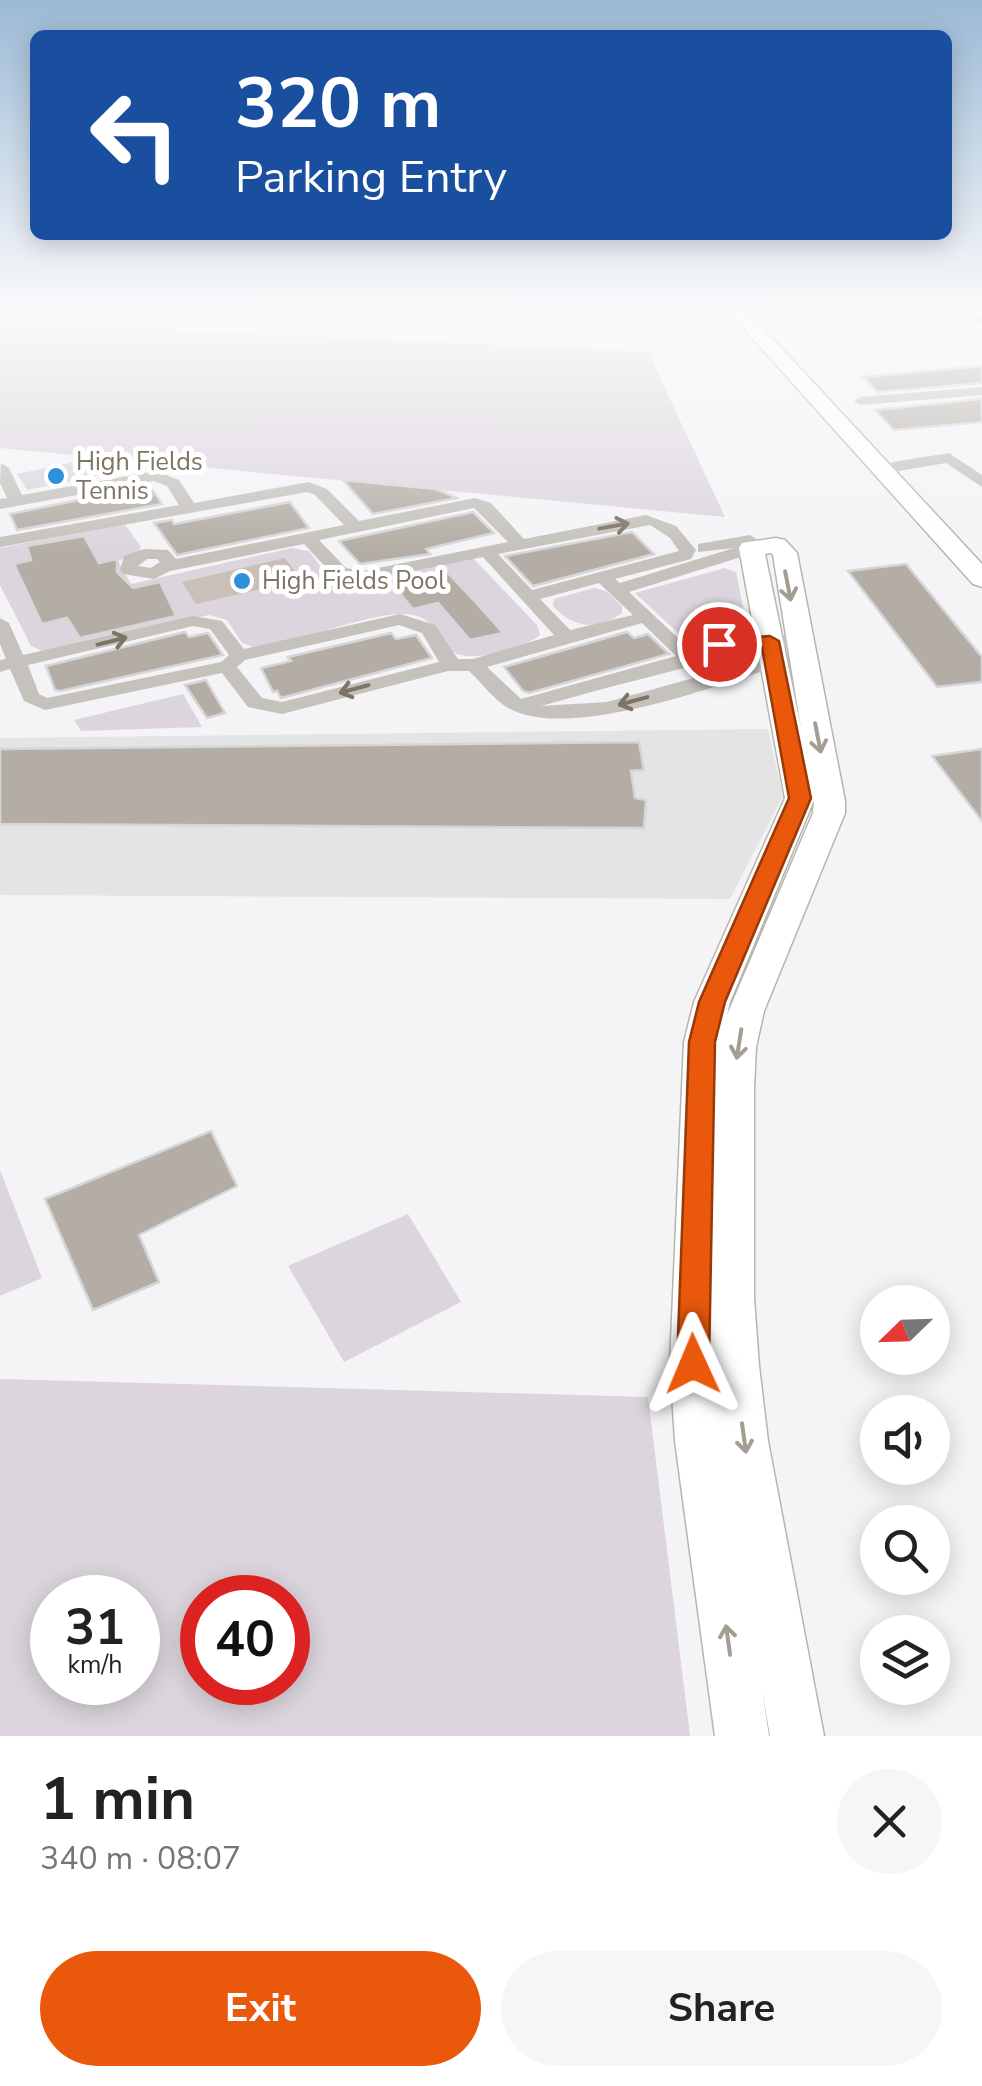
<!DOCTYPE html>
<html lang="en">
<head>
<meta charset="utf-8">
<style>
	body { margin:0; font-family:"Nunito Sans",sans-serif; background:#f6f6f6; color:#222; height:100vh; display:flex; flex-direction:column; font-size:38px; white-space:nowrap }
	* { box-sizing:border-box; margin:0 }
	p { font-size:32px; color:#767676 }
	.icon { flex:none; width:55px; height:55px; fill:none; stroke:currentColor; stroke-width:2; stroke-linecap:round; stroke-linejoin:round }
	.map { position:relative; height:1736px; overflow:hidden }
	.sheet { display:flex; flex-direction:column; background:#fff; flex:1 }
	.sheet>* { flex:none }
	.hud { position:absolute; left:30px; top:30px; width:922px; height:210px; border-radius:15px; box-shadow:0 5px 25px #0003; background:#1a4fa0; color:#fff; overflow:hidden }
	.needle { width:65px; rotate:247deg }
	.fabs { position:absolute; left:860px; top:1285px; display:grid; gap:20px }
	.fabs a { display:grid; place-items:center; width:90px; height:90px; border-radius:50%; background:#fff; box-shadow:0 5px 25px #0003; font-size:50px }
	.speed { position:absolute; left:30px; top:1575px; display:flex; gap:20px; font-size:50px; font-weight:700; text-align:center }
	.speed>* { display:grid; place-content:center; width:130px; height:130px; border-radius:50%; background:#fff; box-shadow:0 5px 25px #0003; line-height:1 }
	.speed small { font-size:25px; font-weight:400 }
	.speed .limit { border:15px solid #d22; background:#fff; color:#111 }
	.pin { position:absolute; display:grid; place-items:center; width:85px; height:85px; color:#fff; margin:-42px; border:5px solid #fff; border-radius:50%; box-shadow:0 2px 10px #0007 }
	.me { position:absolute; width:110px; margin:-55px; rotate:359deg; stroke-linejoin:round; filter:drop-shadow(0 0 8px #0008) }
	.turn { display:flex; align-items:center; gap:35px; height:210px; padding:0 40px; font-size:45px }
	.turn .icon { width:130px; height:130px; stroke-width:2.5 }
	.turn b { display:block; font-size:70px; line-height:85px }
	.round { display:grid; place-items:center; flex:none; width:105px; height:105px; border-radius:52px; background:#f6f6f6 }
	.overview { display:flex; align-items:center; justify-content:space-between; height:170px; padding:0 40px }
	h1 { font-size:60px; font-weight:700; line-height:75px }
	.primary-button { display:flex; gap:20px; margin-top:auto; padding:20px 40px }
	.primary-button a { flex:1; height:115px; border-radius:60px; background:#ea580c; color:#fff; font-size:40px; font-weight:700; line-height:115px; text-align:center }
	.primary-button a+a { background:#f6f6f6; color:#222 }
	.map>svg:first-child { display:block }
	.built { fill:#e5e4e4 }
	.green { fill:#dcd5dd; fill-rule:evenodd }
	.water { fill:#c8c0b9 }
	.building { fill:#b3ada5; stroke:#d6d6d8; stroke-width:2.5 }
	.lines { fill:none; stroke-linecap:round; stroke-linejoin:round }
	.secondary-casing { stroke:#b8b5ae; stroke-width:3 }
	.street { fill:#c5c2bd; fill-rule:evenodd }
	.secondary { fill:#fff; fill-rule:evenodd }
	.oneway { stroke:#7d7463 }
	.oneway2 { stroke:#a49e92 }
	.route { fill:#ea580c; stroke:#983908; stroke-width:2.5 }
	.poi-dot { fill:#2f90db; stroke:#fff; stroke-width:4 }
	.labels { text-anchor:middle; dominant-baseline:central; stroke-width:10; stroke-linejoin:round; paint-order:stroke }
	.far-poi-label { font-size:25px; fill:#7d7463; stroke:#fff; text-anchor:start }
</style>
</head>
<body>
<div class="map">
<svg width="982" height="1736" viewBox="0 0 982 1736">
	<rect width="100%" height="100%" fill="#f4f3f6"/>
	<polygon class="built" points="768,729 783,796 730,899 0,895 0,738"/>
	<g class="green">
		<polygon points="0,322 648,352 725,517 0,448"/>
		<polygon points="95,458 106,474 27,490 17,474"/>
		<path d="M124,523L141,547L138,553L118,561L131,584L292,548L309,551L323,570L347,580L473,558L537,625L540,635C524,648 471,665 452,651C438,639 434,619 414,615C375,608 300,644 256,648L242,643L227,620L209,615L42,651L31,646L0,585V548Z"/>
		<polygon points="725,568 736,572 748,632 692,646 635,593"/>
		<path d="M594,588L606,591L622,606V613C597,631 573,628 553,606L554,599Z"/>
		<polygon points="183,694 202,727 81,731 74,720"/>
		<polygon points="0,1170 42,1278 0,1296"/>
		<polygon points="408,1214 461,1302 344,1362 288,1266"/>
		<path d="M0,1379L648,1397L690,1736H0ZM52,1598H138V1682H52ZM202,1598H288V1682H202Z"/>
	</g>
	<polygon class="water" points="285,558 301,580 196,604 182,582"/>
	<g class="building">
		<polygon points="982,366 982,383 878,392 863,377"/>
		<polygon points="982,399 982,422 894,430 875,410"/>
		<polygon points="343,480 436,489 457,498 373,514"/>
		<polygon points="132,489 134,492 152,489 162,504 17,530 10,514"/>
		<polygon points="290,502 309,528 177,555 154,523 172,520 174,524"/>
		<polygon points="473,512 494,533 426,549 430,554 360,564 339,541"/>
		<polygon points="632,532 654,554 533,586 505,556"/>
		<polygon points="84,536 99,563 117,559 117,572 133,588 160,582 176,616 80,638 67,618 42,624 14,564 31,560 27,546"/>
		<polygon points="906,564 982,657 982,682 937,687 848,571"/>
		<polygon points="444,569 479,606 503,633 470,640 438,603 413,609 389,580"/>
		<polygon points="185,632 189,637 208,633 223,655 60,691 55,690 46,666"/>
		<polygon points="627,632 634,638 648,634 669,654 529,693 523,691 504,667"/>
		<polygon points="391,633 396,639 416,635 432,658 281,698 277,691 273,692 261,668 291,661 288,657"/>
		<polygon points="206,680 225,713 207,718 185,685"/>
		<polygon points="639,742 644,770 631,771 635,798 646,800 644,828 0,824 0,749"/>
		<polygon points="982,749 982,821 932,756"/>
		<polygon points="211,1131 237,1186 139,1235 159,1282 93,1310 45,1199"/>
	</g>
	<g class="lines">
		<defs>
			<g id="secondary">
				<polygon points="726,309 745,309 982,564 982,587 973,584"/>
				<path d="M776,538L785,540L797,553L845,801V813L764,1011L756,1047L754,1088V1298L759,1366L768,1441L824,1736H770L762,1690L769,1736H715L675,1441L670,1364L684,1042L694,1002L785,798L739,548L742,543ZM771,553L773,555L801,728L765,554ZM814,800L813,813L727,1015L730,1002Z"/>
			</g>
		</defs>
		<use href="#secondary" class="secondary-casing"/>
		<g class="street">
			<polygon points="906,309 936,309 982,316 982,324"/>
			<polygon points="982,387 982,395 861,405 854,401 861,397"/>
			<polygon points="949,453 982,475 982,487 946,463 893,472 885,467 893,462"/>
			<path d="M1,463L9,468L22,495L156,471L179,480L194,503L309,482L327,489L359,521L475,498L491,503L524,539L646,515L676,526L696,550L691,559L615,579L620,583L734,548L698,552V544L750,535L758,540L755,544L759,548L757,552L629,592L695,654C723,647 785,624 808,642C798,651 766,648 749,652C680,669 611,686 541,706L607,702L773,656L782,662L780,666C716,685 569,742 508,708C493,699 482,683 469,671H448L282,714L248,707L222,673L45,710L24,701L10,669L0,672V660L6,659L0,644V618L9,623L23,655L193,616L222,621L244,649L400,614L435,625L458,659H473L554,635L483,557L363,581L334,576L304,544L170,571L154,579L123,574L120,570L124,556L144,549L168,550L176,559L344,525L315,495L307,492L0,547V537L179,505L167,486L154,481L0,509V499L7,498L0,483ZM474,508L508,542L363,571L346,568L319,540ZM650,525L670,538L679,551L532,590L498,554ZM147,559H157L160,562L151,568L138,566ZM599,583L633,615L570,630L540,599ZM642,623L676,656L521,699L487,667ZM399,625L422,633L439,662L282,702L262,698L237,667L245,660ZM193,626L210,629L229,655L221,662L47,698L39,694L28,665Z"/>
		</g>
		<use href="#secondary" class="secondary"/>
	</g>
	<defs><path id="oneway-shaft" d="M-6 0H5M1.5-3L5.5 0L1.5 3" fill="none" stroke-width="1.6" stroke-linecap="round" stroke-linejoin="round" transform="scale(2.5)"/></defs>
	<g class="oneway">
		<use href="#oneway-shaft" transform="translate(614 526) rotate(-10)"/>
		<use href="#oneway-shaft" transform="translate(112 641) rotate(-14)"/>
		<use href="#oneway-shaft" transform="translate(354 689) rotate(165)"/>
		<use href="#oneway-shaft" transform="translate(633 701) rotate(165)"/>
	</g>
	<g class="oneway2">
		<use href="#oneway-shaft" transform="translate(788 586) rotate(79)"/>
		<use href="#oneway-shaft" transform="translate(818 738) rotate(79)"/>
		<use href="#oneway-shaft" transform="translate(739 1044) rotate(99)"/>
		<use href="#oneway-shaft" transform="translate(744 1438) rotate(82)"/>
		<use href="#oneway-shaft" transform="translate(728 1640) rotate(-98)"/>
	</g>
	<linearGradient id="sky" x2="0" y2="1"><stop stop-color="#9bb9d5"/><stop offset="0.56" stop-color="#fafafb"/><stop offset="1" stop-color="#fafafb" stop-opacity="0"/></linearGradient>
	<rect width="982" height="552" fill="url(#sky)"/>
	<path class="route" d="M770,636L779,641L811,798L725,1002L715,1042L709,1364L704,1375L693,1379L682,1375L677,1364L689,1042L699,1002L789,798L762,648C745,651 723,655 710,644C720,636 753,638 770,636Z"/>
	<g class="poi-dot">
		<circle cx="56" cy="476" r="10"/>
		<circle cx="242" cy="581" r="10"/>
	</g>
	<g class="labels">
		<g class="far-poi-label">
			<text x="76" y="462">High Fields<tspan x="76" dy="29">Tennis</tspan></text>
			<text x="262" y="581">High Fields Pool</text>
		</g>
	</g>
</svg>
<div class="fabs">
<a><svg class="needle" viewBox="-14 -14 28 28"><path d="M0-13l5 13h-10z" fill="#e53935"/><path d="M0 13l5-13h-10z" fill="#767676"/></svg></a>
<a><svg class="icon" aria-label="sound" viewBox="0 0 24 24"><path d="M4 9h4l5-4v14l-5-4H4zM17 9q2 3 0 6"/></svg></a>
<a><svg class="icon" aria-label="search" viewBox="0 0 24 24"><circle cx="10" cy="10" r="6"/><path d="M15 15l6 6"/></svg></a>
<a><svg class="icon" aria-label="layers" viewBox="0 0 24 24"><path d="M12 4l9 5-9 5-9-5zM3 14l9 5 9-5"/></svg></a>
</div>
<div class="speed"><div>31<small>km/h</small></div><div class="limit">40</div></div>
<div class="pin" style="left:719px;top:644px;background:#d93025"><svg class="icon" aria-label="arrive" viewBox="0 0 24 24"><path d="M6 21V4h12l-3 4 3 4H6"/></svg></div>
<svg class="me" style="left:693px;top:1364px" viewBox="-20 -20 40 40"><path d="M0-17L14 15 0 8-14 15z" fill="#ea580c" stroke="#fff" stroke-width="4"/></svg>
<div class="hud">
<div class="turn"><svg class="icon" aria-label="left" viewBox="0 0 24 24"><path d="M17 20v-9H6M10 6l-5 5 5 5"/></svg><div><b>320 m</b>Parking Entry</div></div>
</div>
</div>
<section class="sheet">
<div class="overview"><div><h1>1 min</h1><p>340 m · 08:07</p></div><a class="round"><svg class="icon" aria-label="close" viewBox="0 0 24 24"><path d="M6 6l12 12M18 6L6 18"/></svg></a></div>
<div class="primary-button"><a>Exit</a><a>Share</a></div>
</section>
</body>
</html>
